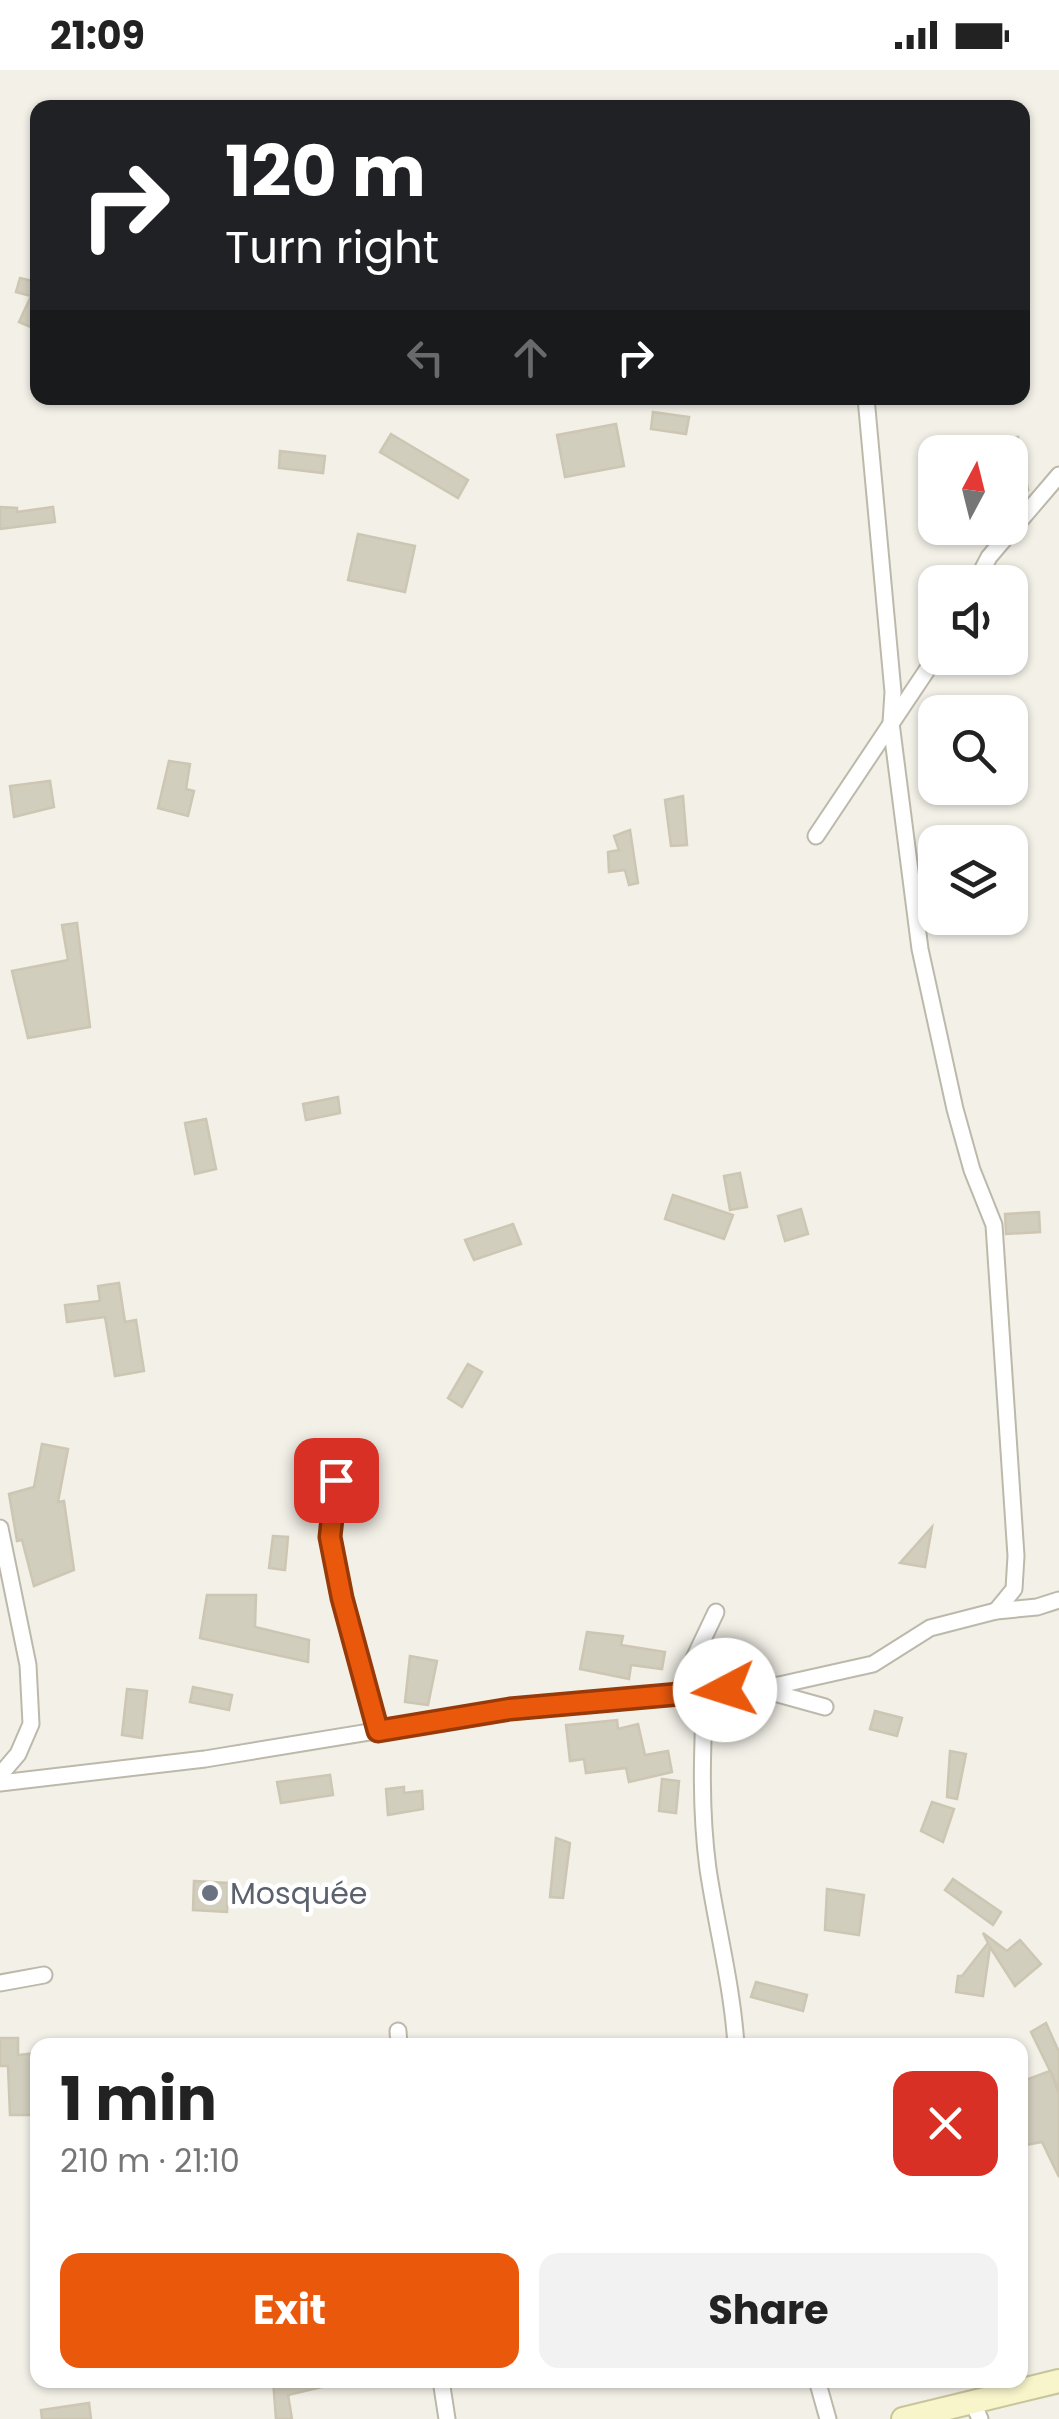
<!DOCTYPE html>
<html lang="en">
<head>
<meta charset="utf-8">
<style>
	body { margin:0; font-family:Poppins,sans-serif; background:#f2f2f2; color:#222; height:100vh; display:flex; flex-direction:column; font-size:38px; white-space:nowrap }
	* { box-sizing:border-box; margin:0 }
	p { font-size:32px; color:#767676 }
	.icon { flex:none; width:55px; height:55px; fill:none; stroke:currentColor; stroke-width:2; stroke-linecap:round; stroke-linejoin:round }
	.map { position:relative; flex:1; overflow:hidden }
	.drawer { position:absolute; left:30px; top:1968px; width:998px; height:350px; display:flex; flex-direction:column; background:#fff; border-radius:20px; box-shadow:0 2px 8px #0004 }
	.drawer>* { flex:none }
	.guide { position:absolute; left:30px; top:30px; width:1000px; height:305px; border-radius:20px; box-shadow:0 2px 8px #0004; background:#202124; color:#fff; overflow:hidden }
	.needle { width:65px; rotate:7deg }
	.controls { position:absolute; left:918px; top:365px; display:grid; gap:20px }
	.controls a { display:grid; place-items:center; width:110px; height:110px; border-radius:20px; background:#fff; box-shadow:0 2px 8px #0004; font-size:50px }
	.pin { position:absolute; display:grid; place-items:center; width:85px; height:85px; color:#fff; margin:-42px; border-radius:20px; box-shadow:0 5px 15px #0006 }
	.me { position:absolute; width:110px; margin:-55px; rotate:265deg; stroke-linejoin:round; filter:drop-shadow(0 0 8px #0008) }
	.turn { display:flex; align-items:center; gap:35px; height:210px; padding:0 30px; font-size:45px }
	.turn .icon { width:130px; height:130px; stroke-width:2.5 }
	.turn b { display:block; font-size:70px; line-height:85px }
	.lanes { display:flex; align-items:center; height:95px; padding:0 30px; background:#0003; justify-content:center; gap:50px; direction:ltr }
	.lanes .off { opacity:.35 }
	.round { display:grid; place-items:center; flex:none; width:105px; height:105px; border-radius:20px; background:#f2f2f2 }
	.head { display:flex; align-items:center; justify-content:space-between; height:170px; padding:0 30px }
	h1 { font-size:60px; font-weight:700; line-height:75px }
	.button { display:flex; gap:20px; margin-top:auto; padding:20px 30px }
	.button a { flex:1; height:115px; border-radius:20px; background:#ea580c; color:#fff; font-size:40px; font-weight:700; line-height:115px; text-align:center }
	.button a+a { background:#f2f2f2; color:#222 }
	.status { display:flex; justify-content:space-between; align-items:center; height:70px; padding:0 50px; background:#fff; direction:ltr }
	.status svg { height:28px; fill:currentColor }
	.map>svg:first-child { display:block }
	.building { fill:#d2cebe; stroke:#ccc6b2; stroke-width:2.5 }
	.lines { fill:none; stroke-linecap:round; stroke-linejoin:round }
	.street-casing { stroke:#bcb9ab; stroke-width:19 }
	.secondary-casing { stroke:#c9c59a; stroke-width:26 }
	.street { stroke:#fff; stroke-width:15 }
	.secondary { stroke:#f8f5cb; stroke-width:22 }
	.route-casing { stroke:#983908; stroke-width:25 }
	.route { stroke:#ea580c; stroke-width:18 }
	.worship-dot { fill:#6b7280; stroke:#fff; stroke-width:4 }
	.labels { text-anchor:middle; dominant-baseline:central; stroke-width:9; stroke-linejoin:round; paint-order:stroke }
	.worship-label { font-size:30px; fill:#5b616d; stroke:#fff; text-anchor:start }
</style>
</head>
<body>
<div class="status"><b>21:09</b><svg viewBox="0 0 49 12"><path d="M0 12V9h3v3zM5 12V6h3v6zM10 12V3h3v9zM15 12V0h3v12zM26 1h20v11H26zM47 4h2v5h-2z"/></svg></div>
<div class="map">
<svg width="1059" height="2349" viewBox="0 0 1059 2349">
	<rect width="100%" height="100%" fill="#f2f0e7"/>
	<g class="building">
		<polygon points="20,208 36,212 35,217 38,212 38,260 19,252 31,226 16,222"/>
		<polygon points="653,342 689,347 686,364 651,359"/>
		<polygon points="616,354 624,396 565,407 557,365"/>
		<polygon points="391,364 468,410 458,428 380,382"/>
		<polygon points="1018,367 1028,420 1010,423 1010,368"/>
		<polygon points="280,381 325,386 323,403 279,398"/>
		<polygon points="0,437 17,438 17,442 53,437 55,452 0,459"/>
		<polygon points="358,464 415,476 405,522 348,510"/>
		<polygon points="169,691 190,694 186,719 194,721 188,746 158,738"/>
		<polygon points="50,711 54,737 14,747 10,716"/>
		<polygon points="683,726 687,775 671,776 665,730"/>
		<polygon points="630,760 638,813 629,815 625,800 609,802 608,782 619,780 614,766"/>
		<polygon points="77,853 90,957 28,968 12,901 68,890 62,855"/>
		<polygon points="338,1027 340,1043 306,1050 303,1034"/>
		<polygon points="206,1049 216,1099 195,1104 185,1053"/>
		<polygon points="740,1103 747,1137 730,1140 724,1106"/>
		<polygon points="673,1125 733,1145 724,1169 665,1149"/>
		<polygon points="801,1139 808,1164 785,1171 778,1146"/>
		<polygon points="1039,1142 1040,1162 1006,1164 1005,1144"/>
		<polygon points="513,1154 521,1174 474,1190 465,1170"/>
		<polygon points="119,1213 125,1252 136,1250 144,1301 115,1306 105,1247 67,1252 65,1235 100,1231 98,1216"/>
		<polygon points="468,1294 482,1302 462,1337 448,1328"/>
		<polygon points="42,1374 68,1379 58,1432 64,1431 74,1500 34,1516 22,1470 17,1471 9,1424 34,1417"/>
		<polygon points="932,1457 925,1497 900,1493"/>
		<polygon points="273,1466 288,1467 285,1500 269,1498"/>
		<polygon points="207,1525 256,1525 255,1557 309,1570 308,1592 200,1568"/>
		<polygon points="587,1562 623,1566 621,1575 665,1582 662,1599 631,1595 629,1609 580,1599"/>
		<polygon points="410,1586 437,1591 428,1635 405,1632"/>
		<polygon points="193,1617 232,1625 229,1640 190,1632"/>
		<polygon points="127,1619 147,1621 142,1668 122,1665"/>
		<polygon points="875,1641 902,1648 897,1666 870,1659"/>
		<polygon points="617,1650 618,1659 638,1654 645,1685 668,1681 672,1702 629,1712 626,1698 586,1703 584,1689 570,1691 566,1655"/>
		<polygon points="950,1681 966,1684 957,1729 947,1727"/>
		<polygon points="330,1705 333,1725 281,1733 277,1712"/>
		<polygon points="662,1709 679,1711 676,1743 659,1741"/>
		<polygon points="404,1717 404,1723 422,1721 423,1739 388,1745 386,1719"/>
		<polygon points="932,1732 954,1739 943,1772 921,1761"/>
		<polygon points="556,1768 570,1773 563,1828 550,1827"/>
		<polygon points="953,1809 1001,1842 993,1855 945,1820"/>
		<polygon points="194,1811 228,1813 227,1842 193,1840"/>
		<polygon points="827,1819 864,1825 859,1865 825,1860"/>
		<polygon points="983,1863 1007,1881 1020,1870 1041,1894 1015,1916 990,1877 983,1926 956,1922 958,1906 962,1906 988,1873"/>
		<polygon points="756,1912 807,1925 803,1941 751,1927"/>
		<polygon points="1046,1953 1059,1982 1059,2020 1051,2002 1059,2024 1059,2107 1042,2072 1020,2076 1020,2058 1026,2057 1020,2039 1020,2012 1050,2001 1031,1962"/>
		<polygon points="0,1968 18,1968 18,1985 38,1983 38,2045 10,2045 8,1996 0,1996"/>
		<polygon points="273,2310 325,2310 326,2316 288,2325 292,2349 276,2349"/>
		<polygon points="89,2333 91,2349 42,2349 41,2340"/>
	</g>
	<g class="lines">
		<defs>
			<g id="street">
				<polyline points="866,328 893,622 891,653 920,879 955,1039 972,1100 994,1155 1016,1486 1014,1519 996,1541"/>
				<polyline points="976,512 989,487 1059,405"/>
				<polyline points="816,766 935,588"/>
				<polyline points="324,1378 336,1410 330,1467 342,1528 377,1661"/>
				<polyline points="0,1458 28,1595 31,1654 18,1684 0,1705"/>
				<polyline points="768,1615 778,1624 825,1637"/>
				<path d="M705,1622C702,1682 700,1739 708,1799C717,1859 732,1915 736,1975"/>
				<polyline points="677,1624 716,1542"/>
				<polyline points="0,1713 205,1689 510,1639 779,1615 873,1594 930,1558 996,1541 1037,1537 1059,1530"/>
				<polyline points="0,1913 44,1905"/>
				<polyline points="398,1961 399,1975"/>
				<polyline points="441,2310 447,2349"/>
				<polyline points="817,2310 828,2349"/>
				<polyline points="973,2333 980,2349"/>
			</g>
			<polyline id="secondary" points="903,2349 1059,2311"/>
		</defs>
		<use href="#street" class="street-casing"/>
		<use href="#secondary" class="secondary-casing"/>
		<use href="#street" class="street"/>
		<use href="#secondary" class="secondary"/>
	</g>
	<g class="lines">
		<defs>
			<polyline id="route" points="336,1410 330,1467 342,1528 378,1661 510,1639 725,1620"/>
		</defs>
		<use href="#route" class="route-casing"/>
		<use href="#route" class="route"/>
	</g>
	<circle class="worship-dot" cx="210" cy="1823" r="10"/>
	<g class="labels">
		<g class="worship-label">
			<text x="230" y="1823">Mosquée</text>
		</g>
	</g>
</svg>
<div class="controls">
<a><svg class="needle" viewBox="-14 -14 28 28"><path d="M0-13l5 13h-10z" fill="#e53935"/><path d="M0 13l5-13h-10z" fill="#767676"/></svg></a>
<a><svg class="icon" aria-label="sound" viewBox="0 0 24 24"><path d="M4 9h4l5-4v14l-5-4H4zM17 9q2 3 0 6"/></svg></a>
<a><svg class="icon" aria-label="search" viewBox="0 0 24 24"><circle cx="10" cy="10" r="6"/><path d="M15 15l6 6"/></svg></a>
<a><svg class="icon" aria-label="layers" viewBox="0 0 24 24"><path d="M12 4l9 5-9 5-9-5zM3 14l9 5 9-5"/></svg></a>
</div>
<div class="pin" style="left:336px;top:1410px;background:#d93025"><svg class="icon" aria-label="arrive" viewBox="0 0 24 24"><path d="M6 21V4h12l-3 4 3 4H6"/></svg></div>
<svg class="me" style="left:725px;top:1620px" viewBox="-20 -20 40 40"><circle r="19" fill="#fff"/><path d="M0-13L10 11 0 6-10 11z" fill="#ea580c"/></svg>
<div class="guide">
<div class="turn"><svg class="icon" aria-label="right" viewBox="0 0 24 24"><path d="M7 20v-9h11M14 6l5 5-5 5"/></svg><div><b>120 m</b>Turn right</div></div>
<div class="lanes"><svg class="icon off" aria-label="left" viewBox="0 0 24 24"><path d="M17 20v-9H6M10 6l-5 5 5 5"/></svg><svg class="icon off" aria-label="ahead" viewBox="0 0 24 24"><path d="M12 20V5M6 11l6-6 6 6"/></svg><svg class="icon" aria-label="right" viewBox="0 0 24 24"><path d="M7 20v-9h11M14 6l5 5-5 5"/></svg></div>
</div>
<section class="drawer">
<div class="head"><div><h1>1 min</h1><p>210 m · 21:10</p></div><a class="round" style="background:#d93025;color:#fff"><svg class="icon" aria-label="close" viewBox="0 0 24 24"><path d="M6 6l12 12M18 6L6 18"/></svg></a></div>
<div class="button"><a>Exit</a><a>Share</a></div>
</section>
</div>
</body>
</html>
